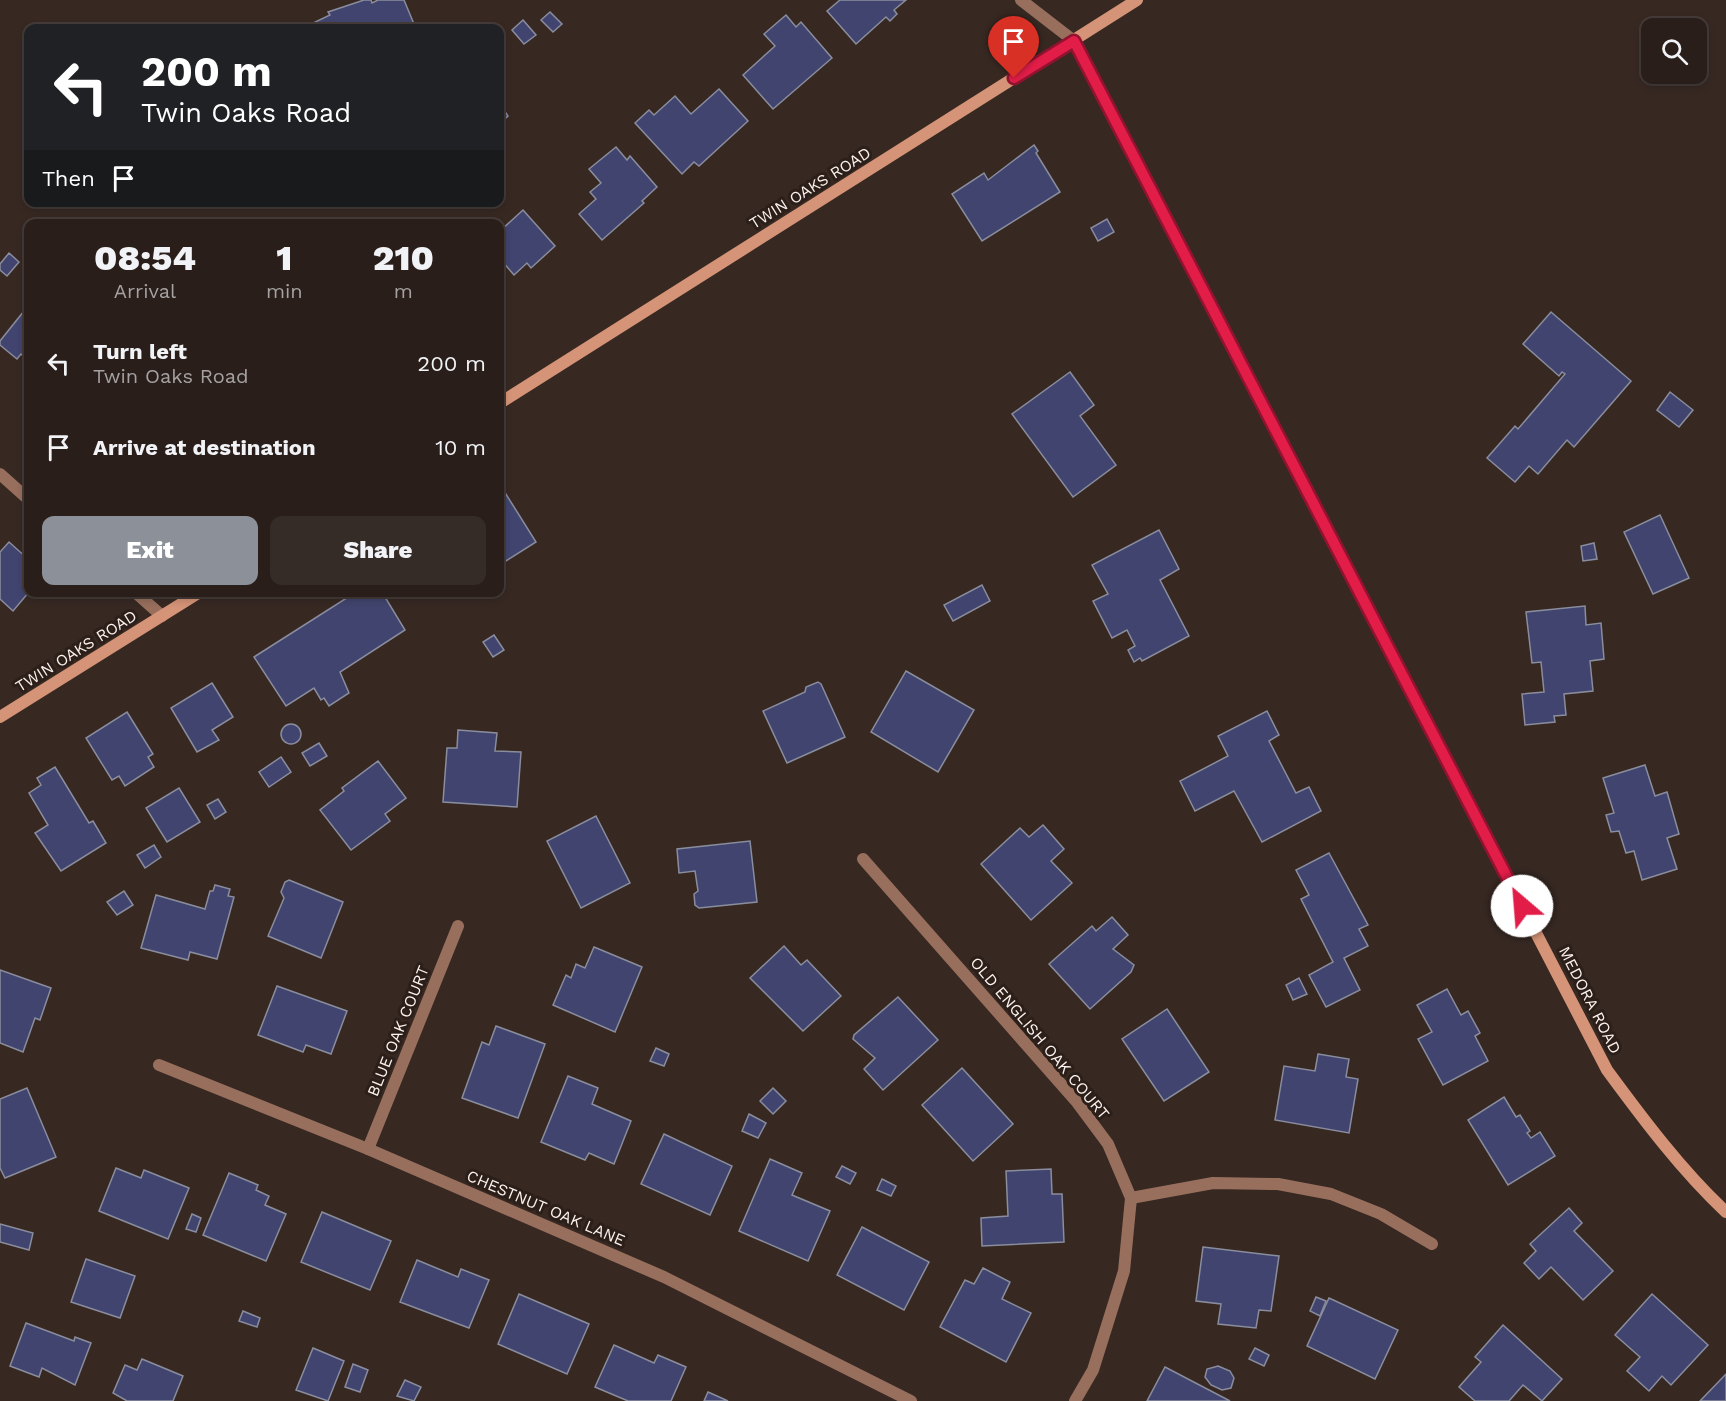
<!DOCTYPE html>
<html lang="en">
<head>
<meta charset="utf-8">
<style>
	body { margin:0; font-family:"Work Sans",sans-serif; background:#352b27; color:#f1f3f6; height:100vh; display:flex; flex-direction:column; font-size:22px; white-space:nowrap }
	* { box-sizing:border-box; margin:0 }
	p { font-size:20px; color:#a5a2a2 }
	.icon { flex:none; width:33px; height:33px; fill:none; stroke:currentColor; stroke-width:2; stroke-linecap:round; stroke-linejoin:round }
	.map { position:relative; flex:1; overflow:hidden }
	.panel { position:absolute; left:24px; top:219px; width:480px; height:378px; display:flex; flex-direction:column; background:#291e1a; border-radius:12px; box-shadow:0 3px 9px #0003,0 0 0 2px #453c39 }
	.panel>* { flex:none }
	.hud { position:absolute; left:24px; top:24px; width:480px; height:183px; border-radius:12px; box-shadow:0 3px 9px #0003,0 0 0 2px #453c39; background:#202124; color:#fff; overflow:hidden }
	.buttons { position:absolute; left:1641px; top:18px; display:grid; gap:12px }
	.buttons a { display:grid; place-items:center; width:66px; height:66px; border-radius:12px; background:#291e1a; box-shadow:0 3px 9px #0003,0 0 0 2px #453c39; font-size:30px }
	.pin { position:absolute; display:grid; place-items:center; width:51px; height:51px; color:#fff; margin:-62px -26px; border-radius:50% 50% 50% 0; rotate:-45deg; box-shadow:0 0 6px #0007 }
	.pin .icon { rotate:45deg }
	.me { position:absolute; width:66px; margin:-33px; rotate:333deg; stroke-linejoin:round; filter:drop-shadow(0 0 4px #0008) }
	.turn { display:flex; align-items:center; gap:21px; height:126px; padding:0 18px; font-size:27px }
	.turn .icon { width:78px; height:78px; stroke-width:2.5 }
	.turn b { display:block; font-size:42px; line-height:51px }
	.then { display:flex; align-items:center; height:57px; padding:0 18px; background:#0003; gap:12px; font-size:22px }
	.eta { display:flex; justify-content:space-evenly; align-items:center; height:102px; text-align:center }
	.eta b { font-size:36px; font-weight:800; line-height:42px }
	.cta { display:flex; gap:12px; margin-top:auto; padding:12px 18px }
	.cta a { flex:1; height:69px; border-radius:12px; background:#8c9099; color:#fff; font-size:24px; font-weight:800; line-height:69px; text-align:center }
	.cta a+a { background:#352b27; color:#f1f3f6 }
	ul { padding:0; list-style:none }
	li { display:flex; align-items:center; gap:18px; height:84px; padding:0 18px }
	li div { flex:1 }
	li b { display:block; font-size:22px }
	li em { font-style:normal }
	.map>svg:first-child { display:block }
	.building { fill:#41446e; stroke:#8a8d9d; stroke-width:1.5 }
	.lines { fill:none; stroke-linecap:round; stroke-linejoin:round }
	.street { stroke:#986f5d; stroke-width:12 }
	.secondary { stroke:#d59477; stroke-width:12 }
	.route-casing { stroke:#92132f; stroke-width:15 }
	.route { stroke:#e11d48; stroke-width:10 }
	.labels { text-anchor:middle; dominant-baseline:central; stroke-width:6; stroke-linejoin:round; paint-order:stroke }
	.street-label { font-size:16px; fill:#fcf2ee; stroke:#2c1f19 }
</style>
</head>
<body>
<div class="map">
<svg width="1726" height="1401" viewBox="0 0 1726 1401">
	<rect width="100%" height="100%" fill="#372822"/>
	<g class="building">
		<polygon points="364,0 371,0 372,3 378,0 404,0 414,24 403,28 311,28 309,25 330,15 328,12"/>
		<polygon points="840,0 906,0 894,10 897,14 890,21 886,17 856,44 827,11"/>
		<polygon points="550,12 562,24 553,32 541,20"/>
		<polygon points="786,15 796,27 801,22 832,58 773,109 743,75 775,46 764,34"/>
		<polygon points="523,20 536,35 524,44 512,30"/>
		<polygon points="719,89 748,121 699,166 694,162 682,174 635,123 649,110 654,115 675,96 691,114"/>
		<polygon points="500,104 508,116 500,123"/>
		<polygon points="1034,145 1038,151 1036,153 1060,192 982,241 952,194 984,173 988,180"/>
		<polygon points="616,147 627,160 630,156 657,187 642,201 644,203 602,240 579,214 596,199 590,192 601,183 589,169"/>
		<polygon points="523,210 555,246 531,268 527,263 514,275 502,261 500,262 500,231"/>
		<polygon points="1107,219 1114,232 1098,241 1091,228"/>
		<polygon points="9,253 19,262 7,276 0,270 0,264"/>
		<polygon points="28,306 28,360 21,354 17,359 0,345 0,341"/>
		<polygon points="1551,312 1631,381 1574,447 1567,440 1538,474 1529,466 1515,482 1487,458 1515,426 1518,429 1565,374 1562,372 1559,376 1523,344"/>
		<polygon points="1070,372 1094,405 1080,416 1116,465 1073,497 1012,414"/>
		<polygon points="1670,392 1693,410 1679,427 1657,410"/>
		<polygon points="504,491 536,542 506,561 500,551 500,493"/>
		<polygon points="1660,515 1689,578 1653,594 1624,532"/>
		<polygon points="1159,530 1179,569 1160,580 1189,636 1142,661 1140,658 1134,662 1128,650 1135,646 1127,630 1112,638 1093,601 1108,594 1092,565"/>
		<polygon points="9,542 28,559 29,592 13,611 0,599 0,552"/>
		<polygon points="1594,543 1597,559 1583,561 1581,546"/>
		<polygon points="982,585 990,601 953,621 944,605"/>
		<polygon points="356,592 382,592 405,630 340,672 349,693 329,706 324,698 321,700 314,688 286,706 254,657"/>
		<polygon points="1585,606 1586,625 1601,623 1604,659 1590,661 1593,691 1564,694 1566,715 1554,716 1555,722 1525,725 1522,694 1544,692 1541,662 1532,663 1526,612"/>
		<polygon points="494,635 504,650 493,657 483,642"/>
		<polygon points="906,671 974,710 938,772 871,732"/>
		<polygon points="818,682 821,684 845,737 787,763 763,711 805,692 806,687"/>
		<polygon points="212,683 233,717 212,730 219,740 197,752 171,708"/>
		<polygon points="1267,711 1279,735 1269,741 1296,793 1309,787 1321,811 1262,842 1234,791 1195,811 1180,781 1228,756 1218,736"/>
		<polygon points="127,712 153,754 148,757 154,767 125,786 119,776 112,780 86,738"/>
		<circle cx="291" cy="734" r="10"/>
		<polygon points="458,730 497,733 495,751 521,752 517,807 443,802 447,748 457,748"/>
		<polygon points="319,743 327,756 310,766 302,753"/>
		<polygon points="281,757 291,772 269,787 259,772"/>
		<polygon points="378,761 406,798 385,814 390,821 351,850 320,810 344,791 342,788"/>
		<polygon points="1645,765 1655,796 1667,792 1679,834 1667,838 1677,869 1642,880 1634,851 1626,853 1619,831 1611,832 1606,815 1614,813 1603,778"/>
		<polygon points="55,767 89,823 93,821 106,843 61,871 35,833 48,825 29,793 41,785 37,778"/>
		<polygon points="179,788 200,822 167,842 146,808"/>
		<polygon points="218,799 226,812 215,819 207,805"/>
		<polygon points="596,816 630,883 581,908 547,841"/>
		<polygon points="1043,825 1064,849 1051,861 1072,883 1031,920 981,864 1020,828 1029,837"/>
		<polygon points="750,841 757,902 699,908 695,905 694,894 698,891 695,871 679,873 677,849"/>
		<polygon points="154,845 161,857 145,868 137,855"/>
		<polygon points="1329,853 1368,925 1359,929 1368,946 1344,958 1360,990 1326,1007 1309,975 1333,962 1301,899 1309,895 1296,870"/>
		<polygon points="289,880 343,902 321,958 268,936 284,898 281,892 285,882"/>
		<polygon points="215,885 230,889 228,896 234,897 217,959 190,952 188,960 141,948 156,895 205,909 210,891 213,891"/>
		<polygon points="124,891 133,905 117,915 107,902"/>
		<polygon points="1112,917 1128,935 1113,949 1134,965 1131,972 1090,1009 1049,964 1092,926 1096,931"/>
		<polygon points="784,946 801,965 807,960 841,996 803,1031 750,978"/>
		<polygon points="594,947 642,967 615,1032 553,1005 566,975 571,978 576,964 585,968"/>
		<polygon points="0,970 51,988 40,1020 35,1018 23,1052 0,1043"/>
		<polygon points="1299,978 1307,994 1293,1000 1286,985"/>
		<polygon points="277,986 347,1011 331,1054 306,1045 303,1052 258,1035"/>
		<polygon points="1447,989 1461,1015 1468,1011 1480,1033 1475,1036 1488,1061 1443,1085 1418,1039 1432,1032 1417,1005"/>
		<polygon points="898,997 938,1040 883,1090 864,1069 875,1058 853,1039 854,1035"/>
		<polygon points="1167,1009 1209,1072 1164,1101 1122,1039"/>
		<polygon points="496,1026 545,1044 518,1118 462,1098 482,1042 489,1045"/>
		<polygon points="656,1048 669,1054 664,1066 650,1061"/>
		<polygon points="1318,1054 1349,1059 1346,1077 1358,1079 1349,1133 1275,1120 1284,1066 1315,1071"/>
		<polygon points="962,1068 1013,1124 973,1161 922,1105"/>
		<polygon points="568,1076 598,1088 592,1104 631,1121 614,1164 589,1153 585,1160 541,1142"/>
		<polygon points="27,1088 56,1157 5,1178 0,1168 0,1099"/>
		<polygon points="773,1088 786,1101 773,1114 760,1101"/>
		<polygon points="1504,1097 1516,1117 1520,1115 1530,1131 1527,1133 1531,1138 1540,1132 1555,1156 1508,1185 1468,1120"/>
		<polygon points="749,1114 766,1123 758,1138 742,1131"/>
		<polygon points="664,1134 732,1166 710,1215 641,1184"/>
		<polygon points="770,1159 802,1173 792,1195 830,1211 808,1261 739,1231"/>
		<polygon points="842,1166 856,1173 850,1184 836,1177"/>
		<polygon points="116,1168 141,1178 144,1170 189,1188 168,1239 99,1211"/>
		<polygon points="1051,1169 1052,1194 1062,1194 1064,1242 982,1246 981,1218 1008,1216 1006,1171"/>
		<polygon points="229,1173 258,1185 256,1190 269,1196 265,1205 286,1214 266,1261 203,1235"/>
		<polygon points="882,1179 896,1186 891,1196 877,1190"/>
		<polygon points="1569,1208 1582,1223 1574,1231 1613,1271 1583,1300 1551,1267 1539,1279 1524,1263 1536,1251 1530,1244"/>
		<polygon points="322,1212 391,1241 370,1290 301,1262"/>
		<polygon points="192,1214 201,1218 196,1232 186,1229"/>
		<polygon points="0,1224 33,1233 29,1250 0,1242"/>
		<polygon points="862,1227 929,1262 904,1310 837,1275"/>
		<polygon points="1203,1247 1279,1256 1271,1311 1259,1310 1256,1328 1218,1324 1221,1304 1196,1301"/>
		<polygon points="86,1259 135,1276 120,1318 71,1302"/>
		<polygon points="417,1260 458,1277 461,1269 489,1280 469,1328 400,1302"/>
		<polygon points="983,1268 1010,1282 1002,1299 1031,1313 1006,1362 940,1327 965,1280 974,1284"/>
		<polygon points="519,1294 589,1324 567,1374 498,1344"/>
		<polygon points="1652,1294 1708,1345 1671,1385 1662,1376 1649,1391 1627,1371 1640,1357 1615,1335"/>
		<polygon points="1316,1297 1326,1301 1320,1316 1310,1311"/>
		<polygon points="1329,1298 1398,1330 1375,1379 1307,1346"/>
		<polygon points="243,1311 260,1318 257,1327 239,1321"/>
		<polygon points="26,1323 74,1341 75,1337 91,1343 75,1385 42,1368 39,1377 10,1366"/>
		<polygon points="1503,1325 1562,1379 1542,1401 1523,1385 1509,1401 1475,1401 1459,1387 1481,1362 1475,1357"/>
		<polygon points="614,1345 654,1363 658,1355 686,1367 671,1401 628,1401 595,1387"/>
		<polygon points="313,1348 344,1361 328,1401 296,1390"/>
		<polygon points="1255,1348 1269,1355 1264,1366 1249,1359"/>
		<polygon points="142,1359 183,1376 173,1401 127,1401 113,1393 125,1365 137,1370"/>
		<polygon points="353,1364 368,1370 360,1392 345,1387"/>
		<polygon points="1218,1366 1230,1371 1234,1378 1231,1388 1222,1390 1211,1385 1205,1377 1207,1369"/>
		<polygon points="1165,1367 1230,1401 1147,1401"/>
		<polygon points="1726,1374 1726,1401 1700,1401"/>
		<polygon points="405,1380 421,1387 414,1401 397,1396"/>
		<polygon points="708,1392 728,1401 704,1401"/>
	</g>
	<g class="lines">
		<g class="street">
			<polyline points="1021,0 1074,41"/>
			<polyline points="0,474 28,499"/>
			<polyline points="135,592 162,616"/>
			<polyline points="863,859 1076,1101 1108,1144 1131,1198 1124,1271 1093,1370 1075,1401"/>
			<polyline points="159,1065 368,1149 664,1277 911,1401"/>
			<polyline points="368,1149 458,926"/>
			<polyline points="1131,1198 1213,1183 1278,1184 1331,1194 1381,1214 1432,1244"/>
		</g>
		<g class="secondary">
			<path d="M1074,41L1607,1070C1643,1119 1682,1171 1726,1212"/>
			<polyline points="500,403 1137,0"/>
			<polyline points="0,717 200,592"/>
		</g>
	</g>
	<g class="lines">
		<defs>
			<polyline id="route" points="1014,78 1074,41 1522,906"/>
		</defs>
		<use href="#route" class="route-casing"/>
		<use href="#route" class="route"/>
	</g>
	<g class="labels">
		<g class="street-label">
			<text transform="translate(810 188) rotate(-32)">TWIN OAKS ROAD</text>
			<text transform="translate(76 651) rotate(-32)">TWIN OAKS ROAD</text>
			<text transform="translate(1590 1000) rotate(63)">MEDORA ROAD</text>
			<text transform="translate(398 1031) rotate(-68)">BLUE OAK COURT</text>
			<text transform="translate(1040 1038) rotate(50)">OLD ENGLISH OAK COURT</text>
			<text transform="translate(546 1208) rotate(23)">CHESTNUT OAK LANE</text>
		</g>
	</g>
</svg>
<div class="buttons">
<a><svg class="icon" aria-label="search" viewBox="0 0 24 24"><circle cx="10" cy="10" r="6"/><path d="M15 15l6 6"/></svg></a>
</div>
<div class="pin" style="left:1014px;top:78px;background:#d93025"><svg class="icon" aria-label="arrive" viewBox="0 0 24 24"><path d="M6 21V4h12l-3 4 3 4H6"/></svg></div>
<svg class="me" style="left:1522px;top:906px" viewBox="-20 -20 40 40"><circle r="19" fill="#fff"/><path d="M0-13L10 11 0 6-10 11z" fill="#e11d48"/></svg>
<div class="hud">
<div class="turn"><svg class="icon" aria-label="left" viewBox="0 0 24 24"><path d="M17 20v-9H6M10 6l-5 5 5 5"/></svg><div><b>200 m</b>Twin Oaks Road</div></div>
<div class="then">Then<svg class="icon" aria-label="arrive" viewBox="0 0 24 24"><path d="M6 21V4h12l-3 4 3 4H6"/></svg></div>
</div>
<section class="panel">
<div class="eta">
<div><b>08:54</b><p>Arrival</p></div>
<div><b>1</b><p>min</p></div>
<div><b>210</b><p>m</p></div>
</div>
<ul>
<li><svg class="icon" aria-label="left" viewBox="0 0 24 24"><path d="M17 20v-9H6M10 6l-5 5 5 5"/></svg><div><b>Turn left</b><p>Twin Oaks Road</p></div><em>200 m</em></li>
<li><svg class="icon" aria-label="arrive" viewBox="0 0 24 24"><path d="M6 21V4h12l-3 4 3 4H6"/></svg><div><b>Arrive at destination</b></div><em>10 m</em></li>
</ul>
<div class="cta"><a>Exit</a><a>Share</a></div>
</section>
</div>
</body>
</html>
